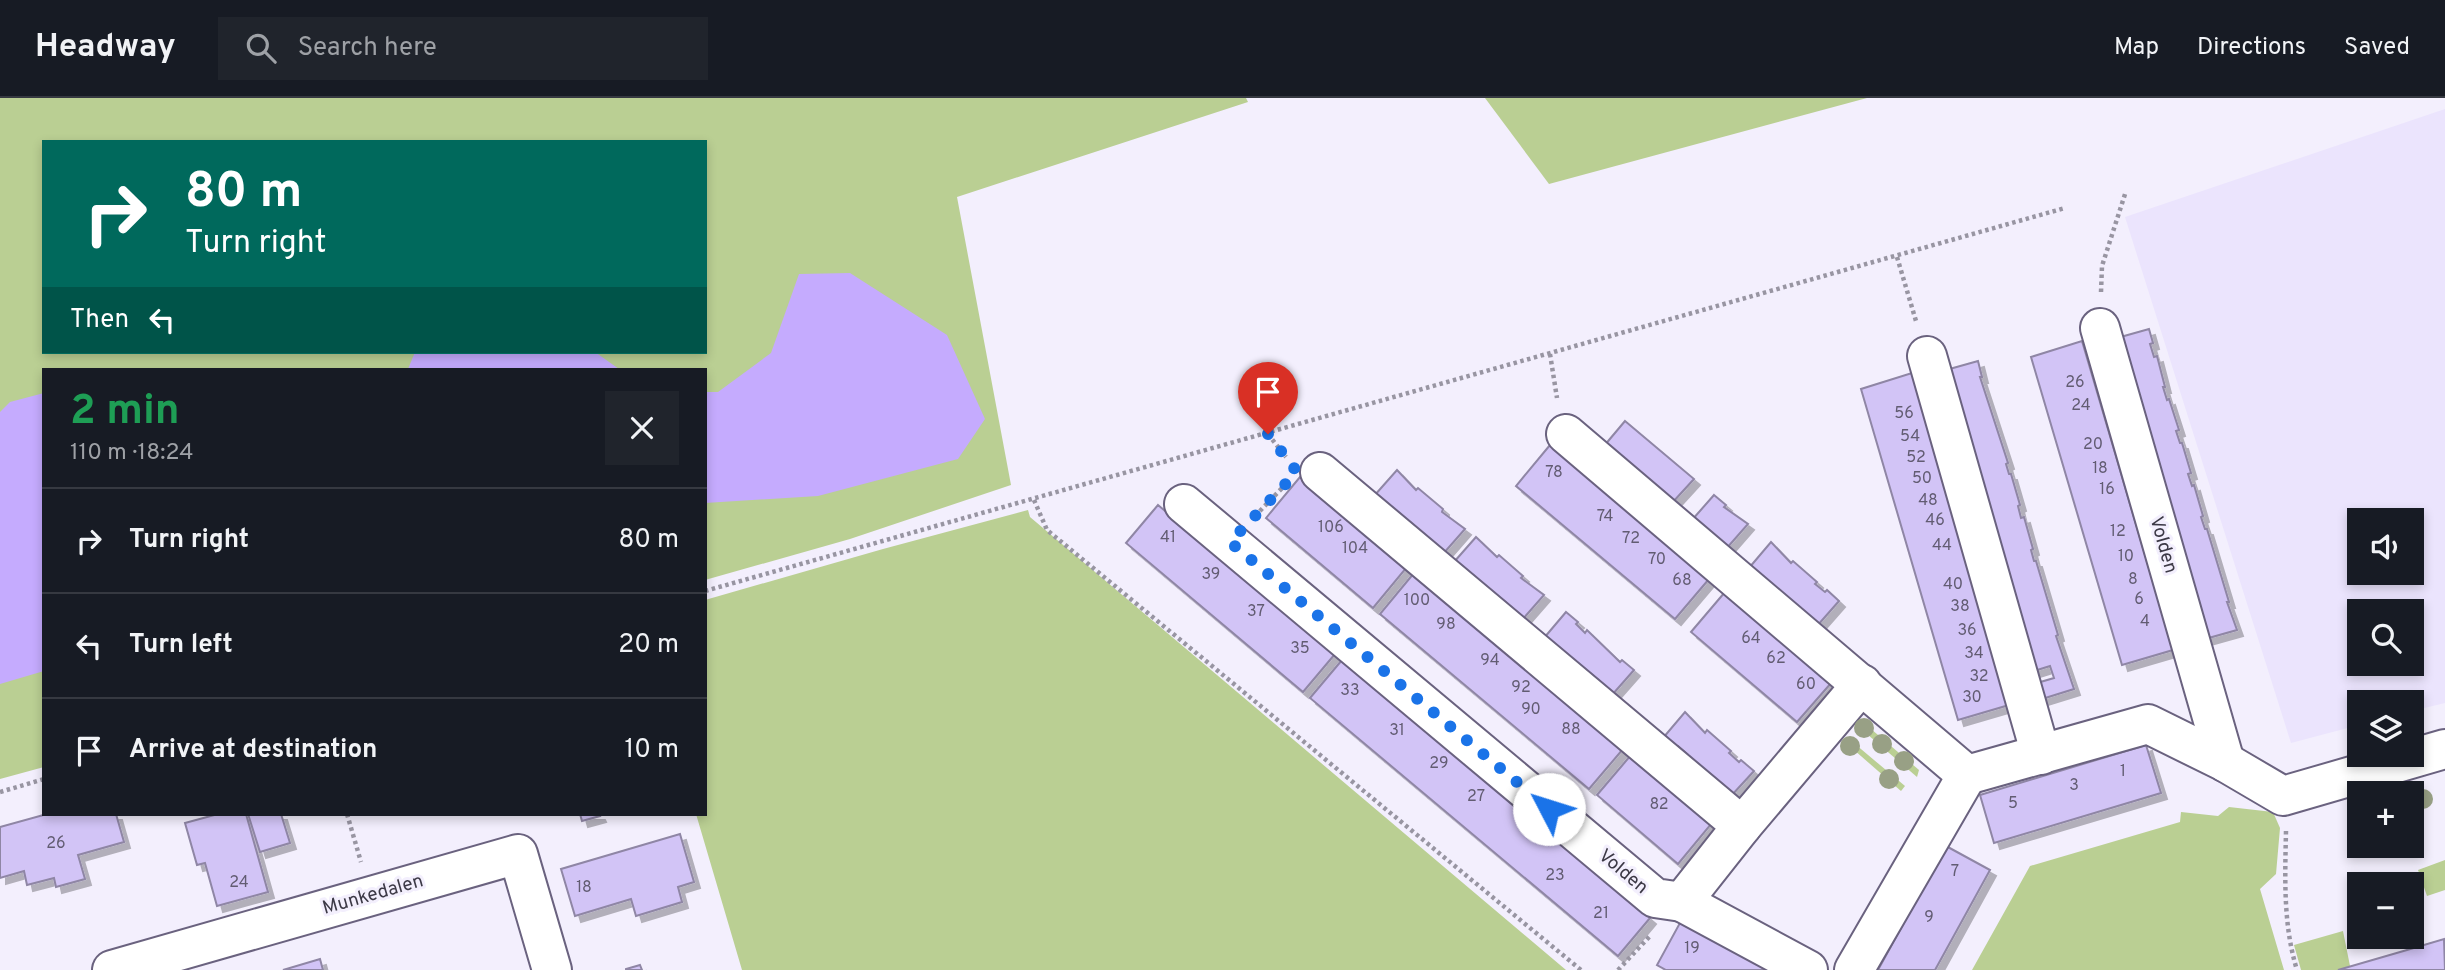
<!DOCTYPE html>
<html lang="en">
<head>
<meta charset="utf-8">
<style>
	body { margin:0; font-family:Overpass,sans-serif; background:#20242c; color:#f1f3f6; height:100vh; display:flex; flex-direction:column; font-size:26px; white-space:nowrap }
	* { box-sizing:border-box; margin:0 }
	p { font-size:23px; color:#9ea1a6 }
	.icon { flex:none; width:38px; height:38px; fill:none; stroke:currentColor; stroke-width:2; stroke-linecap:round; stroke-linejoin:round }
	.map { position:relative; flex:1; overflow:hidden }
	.panel { position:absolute; left:42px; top:270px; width:665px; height:448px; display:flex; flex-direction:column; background:#171b24; border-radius:0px; box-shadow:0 4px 10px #0003 }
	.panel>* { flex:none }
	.banner { position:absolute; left:42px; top:42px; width:665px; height:214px; border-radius:0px; box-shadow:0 4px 10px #0003; background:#00695c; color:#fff; overflow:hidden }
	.controls { position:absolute; left:2347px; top:410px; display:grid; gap:14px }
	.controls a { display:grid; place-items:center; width:77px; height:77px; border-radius:0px; background:#171b24; box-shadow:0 4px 10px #0003; font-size:35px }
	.pin { position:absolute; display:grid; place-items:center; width:60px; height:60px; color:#fff; margin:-72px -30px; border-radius:50% 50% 50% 0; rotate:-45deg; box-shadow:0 0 7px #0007 }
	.pin .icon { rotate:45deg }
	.me { position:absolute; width:77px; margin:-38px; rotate:310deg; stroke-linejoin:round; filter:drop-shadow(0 0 5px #0008) }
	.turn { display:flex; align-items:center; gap:24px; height:147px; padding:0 28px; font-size:32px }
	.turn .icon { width:91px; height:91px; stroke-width:2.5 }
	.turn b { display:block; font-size:49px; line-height:60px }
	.then { display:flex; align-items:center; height:66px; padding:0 28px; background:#0003; gap:14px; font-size:26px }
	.round { display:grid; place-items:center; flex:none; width:74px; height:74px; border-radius:0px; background:#20242c }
	.overview { display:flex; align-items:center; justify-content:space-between; height:119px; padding:0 28px }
	h1 { font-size:42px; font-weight:700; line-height:52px; color:#1e9e55 }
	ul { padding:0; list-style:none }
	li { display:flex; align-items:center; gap:21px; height:105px; padding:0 28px; border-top:2px solid #363941 }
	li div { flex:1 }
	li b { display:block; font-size:26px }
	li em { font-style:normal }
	header { display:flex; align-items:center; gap:42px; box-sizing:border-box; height:98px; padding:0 35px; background:#171b24; border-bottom:2px solid #363941 }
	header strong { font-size:33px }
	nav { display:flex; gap:38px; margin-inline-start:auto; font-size:24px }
	.search { width:490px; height:63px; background:#20242c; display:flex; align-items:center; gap:18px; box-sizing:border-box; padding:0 24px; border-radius:0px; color:#9ea1a6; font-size:26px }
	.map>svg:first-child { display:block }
	.built { fill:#ebe4fd; fill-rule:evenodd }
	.green { fill:#bacf93; fill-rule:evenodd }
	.water { fill:#c5abfe }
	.building { fill:#d2c4f6; stroke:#8f86a5; stroke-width:2; filter:url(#shadow) }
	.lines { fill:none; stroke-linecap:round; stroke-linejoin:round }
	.minor-casing { stroke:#6a627f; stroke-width:42 }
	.path { stroke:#9895a2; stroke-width:4.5; stroke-dasharray:3.5 3.5; stroke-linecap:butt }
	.minor { stroke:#fff; stroke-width:38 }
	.tree { fill:#98a085 }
	.route { stroke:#1a73e8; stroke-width:12; stroke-dasharray:0 21.6 }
	.labels { text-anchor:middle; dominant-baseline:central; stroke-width:6; stroke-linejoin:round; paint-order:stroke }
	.number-label { font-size:16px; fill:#625c72 }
	.street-label { font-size:19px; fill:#3c3946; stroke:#f3effd }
</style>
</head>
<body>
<header>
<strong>Headway</strong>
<div class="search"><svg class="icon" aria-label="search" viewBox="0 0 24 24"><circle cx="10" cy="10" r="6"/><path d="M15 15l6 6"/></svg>Search here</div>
<nav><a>Map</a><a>Directions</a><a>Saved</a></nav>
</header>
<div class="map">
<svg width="2445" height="872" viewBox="0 0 2445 872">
	<defs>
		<filter id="shadow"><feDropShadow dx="6" dy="6" stdDeviation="0" flood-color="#0004"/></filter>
	</defs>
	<rect width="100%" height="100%" fill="#f3effd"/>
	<path class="built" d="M2445,11V605L2412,613V604H2359V627L2291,645L2125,119ZM2359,422H2412V474H2359ZM2359,513H2412V565H2359Z"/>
	<g class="green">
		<path d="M0,0H1246L1248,4L957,99L1011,387L850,441L705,482V271H44V669L0,681ZM44,44H705V254H44Z"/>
		<polygon points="1485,0 1867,0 1549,86"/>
		<polygon points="1028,412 1030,419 1566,872 742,872 696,716 705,716 705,502 883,451"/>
		<polygon points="1864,625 1919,672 1917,679 1860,630"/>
		<polygon points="1849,641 1905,688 1901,693 1846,645"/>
		<polygon points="2229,709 2273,714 2280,730 2276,776 2260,791 2284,872 1972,872 2030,768 2180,724 2181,714 2218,718"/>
		<polygon points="2445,762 2445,792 2427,798 2418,772"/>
		<polygon points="2343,833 2350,868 2338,872 2301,872 2294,847"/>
	</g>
	<g class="water">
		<polygon points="850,175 947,237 985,321 958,361 818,398 705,405 705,294 718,294 771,255 799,176"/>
		<polygon points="415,254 595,254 619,271 408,271"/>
		<polygon points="44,295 44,573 0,586 0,314 10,304"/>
	</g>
	<g class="building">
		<polygon points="2149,231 2153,245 2150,246 2154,259 2157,258 2165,289 2163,289 2167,302 2169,301 2179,332 2176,333 2180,345 2182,345 2191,375 2188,376 2192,388 2194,387 2203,418 2201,419 2205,431 2207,431 2229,504 2227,504 2237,532 2205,541 2117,240"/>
		<polygon points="2082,243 2173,552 2122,567 2031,259"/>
		<polygon points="1978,263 1982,279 1980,279 2008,365 2006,366 2009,376 2011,376 2020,407 2018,408 2021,420 2024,419 2033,451 2031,452 2034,463 2036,463 2058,537 2056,538 2074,591 2042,601 2037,585 2054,580 2050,568 2034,573 2017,514 2020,513 2017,502 2014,503 1946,272"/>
		<polygon points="1912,275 2009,607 1958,622 1861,291"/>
		<polygon points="1625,323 1694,381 1672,405 1604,348"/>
		<polygon points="1550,347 1709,481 1675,521 1516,388"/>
		<polygon points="1397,372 1416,392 1418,390 1443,411 1442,414 1465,431 1443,456 1389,407 1387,409 1374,398"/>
		<polygon points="1300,379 1407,469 1373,510 1266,420"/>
		<polygon points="1714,397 1726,407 1724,409 1748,426 1726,451 1692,422"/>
		<polygon points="1158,407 1335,556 1303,594 1126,445"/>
		<polygon points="1476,439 1497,459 1499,457 1523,478 1521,480 1544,497 1522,522 1510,512 1512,510 1502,501 1500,504 1454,464"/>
		<polygon points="1771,444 1791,465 1793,463 1817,484 1815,486 1825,494 1827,492 1839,503 1817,528 1749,470"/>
		<polygon points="1414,475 1623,651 1589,691 1380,516"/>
		<polygon points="1725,494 1832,584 1797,624 1691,534"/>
		<polygon points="1566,514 1578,524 1576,526 1585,535 1587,532 1620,564 1622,562 1634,572 1612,597 1601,587 1602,585 1592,577 1590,580 1544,540"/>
		<polygon points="1342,562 1650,820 1618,858 1310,600"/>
		<polygon points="1685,614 1705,635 1707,632 1731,653 1729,655 1739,664 1741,662 1754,673 1731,698 1684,658 1687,656 1678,648 1675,651 1663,640"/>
		<polygon points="2146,647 2161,695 1994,745 1980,697"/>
		<polygon points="1631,657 1712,725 1678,766 1597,697"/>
		<polygon points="47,716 116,716 124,744 78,757 85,781 56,789 54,780 27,787 24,773 0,780 0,729"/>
		<polygon points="218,716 246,716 268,794 217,808 205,765 197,767 185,725"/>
		<polygon points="248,716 281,716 290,745 260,754"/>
		<polygon points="580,716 599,716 600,718 582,723"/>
		<polygon points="680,736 694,784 678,789 682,804 636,818 631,801 575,818 561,771"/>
		<polygon points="1946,748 1990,772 1935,872 1878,872"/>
		<polygon points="1681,823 1770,872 1666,872 1657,867"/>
		<polygon points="2444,841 2445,872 2338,872 2407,852"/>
		<polygon points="320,861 323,872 283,872"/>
		<polygon points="640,867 642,872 626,872 626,871"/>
	</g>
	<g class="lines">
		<defs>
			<g id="minor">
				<polyline points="2100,230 2225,664"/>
				<polyline points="1927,258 2041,657"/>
				<polyline points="1566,336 1967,677 2148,626 2225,664 2283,698 2445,651"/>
				<polyline points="1320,374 1742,728"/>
				<polyline points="1184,406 1655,800 1682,804"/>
				<polyline points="112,872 518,756 552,872"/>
				<polyline points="1808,872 1682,804 1742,728 1862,586"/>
				<polyline points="1854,872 1967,677"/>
			</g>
		</defs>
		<use href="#minor" class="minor-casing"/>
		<g class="path">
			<polyline points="1897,159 1916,223"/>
			<polyline points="2101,194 2102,168 2126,93"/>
			<polyline points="1550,256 1557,300"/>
			<polyline points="1268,336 1286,359"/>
			<polyline points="1034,402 1047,432 1581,872"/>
			<polyline points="1255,418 1285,387"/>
			<polyline points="705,493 2065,110"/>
			<polyline points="0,694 44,681"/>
			<polyline points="347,716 361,764"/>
			<path d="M2286,733C2285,780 2283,827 2297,872"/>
			<polyline points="1618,872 1651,837"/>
		</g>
		<use href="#minor" class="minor"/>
	</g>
	<g class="tree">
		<circle cx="1864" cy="630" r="10"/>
		<circle cx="1882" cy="646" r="10"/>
		<circle cx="1850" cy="648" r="10"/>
		<circle cx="1904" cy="663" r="10"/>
		<circle cx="1889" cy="681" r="10"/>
		<circle cx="2423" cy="701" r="10"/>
	</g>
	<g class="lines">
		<polyline class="route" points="1268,336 1297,374 1230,444 1549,711"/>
	</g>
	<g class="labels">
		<g class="number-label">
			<text x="2075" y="285">26</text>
			<text x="2081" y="308">24</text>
			<text x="1904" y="316">56</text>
			<text x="1910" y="339">54</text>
			<text x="2093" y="347">20</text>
			<text x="1916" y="360">52</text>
			<text x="2100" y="371">18</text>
			<text x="1554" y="375">78</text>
			<text x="1922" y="381">50</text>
			<text x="2107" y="392">16</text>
			<text x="1928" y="403">48</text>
			<text x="1605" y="419">74</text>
			<text x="1935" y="423">46</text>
			<text x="1331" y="430">106</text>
			<text x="2118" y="434">12</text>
			<text x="1168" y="440">41</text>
			<text x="1631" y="441">72</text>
			<text x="1942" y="448">44</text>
			<text x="1355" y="451">104</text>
			<text x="2126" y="459">10</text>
			<text x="1657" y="462">70</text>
			<text x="1211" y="477">39</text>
			<text x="2133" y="482">8</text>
			<text x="1682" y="483">68</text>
			<text x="1953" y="487">40</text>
			<text x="2139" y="502">6</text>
			<text x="1417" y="503">100</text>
			<text x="1960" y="509">38</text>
			<text x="1256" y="514">37</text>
			<text x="2145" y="524">4</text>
			<text x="1446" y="527">98</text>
			<text x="1967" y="533">36</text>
			<text x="1751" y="541">64</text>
			<text x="1300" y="551">35</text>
			<text x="1974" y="556">34</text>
			<text x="1776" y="561">62</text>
			<text x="1490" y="563">94</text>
			<text x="1979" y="579">32</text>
			<text x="1806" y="587">60</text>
			<text x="1521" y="590">92</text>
			<text x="1350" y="593">33</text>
			<text x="1972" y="600">30</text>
			<text x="1531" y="612">90</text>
			<text x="1571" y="632">88</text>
			<text x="1397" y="633">31</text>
			<text x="1439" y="666">29</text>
			<text x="2123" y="674">1</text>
			<text x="2074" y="688">3</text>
			<text x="1476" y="699">27</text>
			<text x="2013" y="706">5</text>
			<text x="1659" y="707">82</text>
			<text x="56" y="746">26</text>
			<text x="1955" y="774">7</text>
			<text x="1555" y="778">23</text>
			<text x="239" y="785">24</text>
			<text x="584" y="790">18</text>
			<text x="1601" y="816">21</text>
			<text x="1929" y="820">9</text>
			<text x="1692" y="851">19</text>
		</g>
		<g class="street-label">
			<text transform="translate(2163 447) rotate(74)">Volden</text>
			<text transform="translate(1623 774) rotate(40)">Volden</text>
			<text transform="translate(373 797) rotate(-16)">Munkedalen</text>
		</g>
	</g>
</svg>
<div class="controls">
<a><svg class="icon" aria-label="sound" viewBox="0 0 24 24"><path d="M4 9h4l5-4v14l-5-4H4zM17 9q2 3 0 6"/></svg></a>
<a><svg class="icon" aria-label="search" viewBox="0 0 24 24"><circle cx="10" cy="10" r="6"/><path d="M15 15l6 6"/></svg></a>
<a><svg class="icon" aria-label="layers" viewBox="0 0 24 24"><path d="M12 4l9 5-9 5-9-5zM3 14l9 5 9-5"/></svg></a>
<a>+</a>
<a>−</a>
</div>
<div class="pin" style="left:1268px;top:336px;background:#d93025"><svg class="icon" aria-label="arrive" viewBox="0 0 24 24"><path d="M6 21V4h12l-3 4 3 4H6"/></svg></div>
<svg class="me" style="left:1549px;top:711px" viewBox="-20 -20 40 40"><circle r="19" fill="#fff"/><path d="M0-13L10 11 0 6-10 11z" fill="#1a73e8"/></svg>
<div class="banner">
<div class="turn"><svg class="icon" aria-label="right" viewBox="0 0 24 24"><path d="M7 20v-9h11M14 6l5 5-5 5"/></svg><div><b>80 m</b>Turn right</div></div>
<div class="then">Then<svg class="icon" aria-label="left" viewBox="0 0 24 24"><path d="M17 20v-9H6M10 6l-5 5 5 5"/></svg></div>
</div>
<section class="panel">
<div class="overview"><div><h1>2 min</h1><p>110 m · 18:24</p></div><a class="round"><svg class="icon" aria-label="close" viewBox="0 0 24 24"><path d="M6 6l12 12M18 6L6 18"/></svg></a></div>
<ul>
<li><svg class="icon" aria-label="right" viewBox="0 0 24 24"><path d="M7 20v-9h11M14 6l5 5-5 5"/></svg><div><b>Turn right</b></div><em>80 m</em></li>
<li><svg class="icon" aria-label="left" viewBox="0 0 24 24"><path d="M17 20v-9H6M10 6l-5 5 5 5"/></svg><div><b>Turn left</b></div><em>20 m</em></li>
<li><svg class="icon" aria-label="arrive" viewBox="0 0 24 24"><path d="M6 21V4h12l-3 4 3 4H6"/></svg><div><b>Arrive at destination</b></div><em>10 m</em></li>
</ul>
</section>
</div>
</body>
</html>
